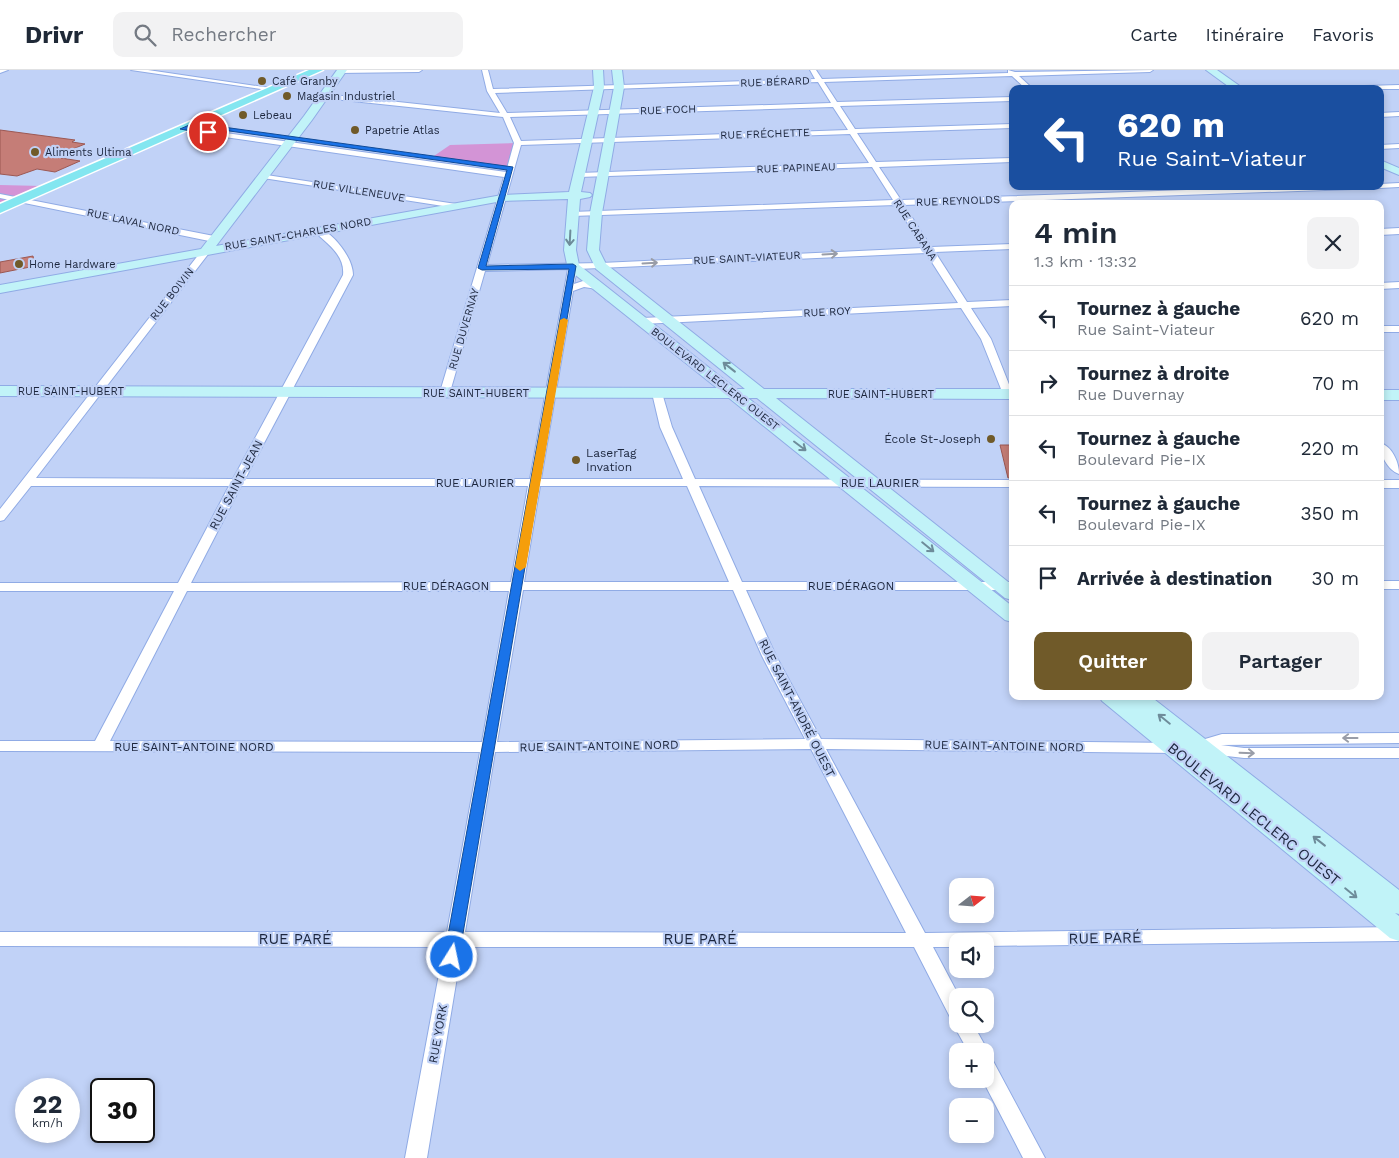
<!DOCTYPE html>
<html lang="fr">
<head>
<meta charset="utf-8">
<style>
	body { margin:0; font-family:"Work Sans",sans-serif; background:#f2f2f3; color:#1f2937; height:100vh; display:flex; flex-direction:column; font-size:19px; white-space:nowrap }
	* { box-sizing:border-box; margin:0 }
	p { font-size:16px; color:#747a83 }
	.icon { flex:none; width:28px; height:28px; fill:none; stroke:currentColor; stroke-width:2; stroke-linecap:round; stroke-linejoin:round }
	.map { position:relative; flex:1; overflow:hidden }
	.side { position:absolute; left:1009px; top:130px; width:375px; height:500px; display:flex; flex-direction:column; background:#fff; border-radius:10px; box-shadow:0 2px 8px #0003 }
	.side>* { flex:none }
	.banner { position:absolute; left:1009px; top:15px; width:375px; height:105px; border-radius:10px; box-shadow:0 2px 8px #0003; background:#1a4fa0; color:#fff; overflow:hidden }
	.needle { width:32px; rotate:73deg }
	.fabs { position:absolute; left:949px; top:808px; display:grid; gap:10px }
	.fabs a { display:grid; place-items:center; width:45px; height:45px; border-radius:10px; background:#fff; box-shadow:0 2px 8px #0003; font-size:25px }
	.speed { position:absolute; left:15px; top:1008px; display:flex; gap:10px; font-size:25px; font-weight:700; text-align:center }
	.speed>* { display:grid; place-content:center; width:65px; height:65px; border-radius:50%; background:#fff; box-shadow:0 2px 8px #0003; line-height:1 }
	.speed small { font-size:12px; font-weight:400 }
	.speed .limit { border:2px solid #111; border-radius:8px; background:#fff; color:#111 }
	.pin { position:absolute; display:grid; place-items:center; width:42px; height:42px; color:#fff; margin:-21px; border:2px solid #fff; border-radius:50%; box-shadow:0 1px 5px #0007 }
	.me { position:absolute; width:55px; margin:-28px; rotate:10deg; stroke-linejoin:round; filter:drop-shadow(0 0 4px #0008) }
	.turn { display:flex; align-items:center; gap:18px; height:105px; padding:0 25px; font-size:22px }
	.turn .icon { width:65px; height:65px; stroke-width:2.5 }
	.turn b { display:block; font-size:35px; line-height:42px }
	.round { display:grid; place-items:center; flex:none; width:52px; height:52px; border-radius:10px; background:#f2f2f3 }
	.overview { display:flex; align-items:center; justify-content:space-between; height:85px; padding:0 25px }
	h1 { font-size:30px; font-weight:600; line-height:38px }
	.cta { display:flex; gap:10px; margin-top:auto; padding:10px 25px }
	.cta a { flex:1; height:58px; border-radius:10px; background:#705a29; color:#fff; font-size:20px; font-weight:600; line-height:58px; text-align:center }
	.cta a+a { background:#f2f2f3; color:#1f2937 }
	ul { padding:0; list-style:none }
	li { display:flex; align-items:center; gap:15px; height:65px; padding:0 25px; border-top:1px solid #e0e1e3 }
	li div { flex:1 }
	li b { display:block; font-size:19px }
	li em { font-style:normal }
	header { display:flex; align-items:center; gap:30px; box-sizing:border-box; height:70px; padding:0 25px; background:#fff; border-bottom:1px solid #e0e1e3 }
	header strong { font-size:24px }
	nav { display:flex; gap:28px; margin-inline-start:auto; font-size:18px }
	.search { width:350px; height:45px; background:#f2f2f3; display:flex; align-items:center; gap:12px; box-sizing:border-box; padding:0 18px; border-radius:10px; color:#747a83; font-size:19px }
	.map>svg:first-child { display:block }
	.green { fill:#d394d6 }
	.building { fill:#c57d77; stroke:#9c5853 }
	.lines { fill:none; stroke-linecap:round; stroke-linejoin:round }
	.street-casing { stroke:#90abe5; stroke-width:2 }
	.secondary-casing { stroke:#90abe5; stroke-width:2 }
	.primary-casing { stroke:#fff; stroke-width:3 }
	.street { fill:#fff; fill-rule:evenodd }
	.secondary { fill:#c1f3f8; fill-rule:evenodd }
	.primary { fill:#83e6f0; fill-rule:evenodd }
	.oneway { stroke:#6e8c9a }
	.oneway2 { stroke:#999da8 }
	.route { fill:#1a73e8; stroke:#114b97 }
	.slow { fill:#f59e0b }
	.poi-dot { fill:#705a29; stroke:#c1d2f7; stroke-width:2 }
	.labels { text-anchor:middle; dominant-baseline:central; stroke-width:4.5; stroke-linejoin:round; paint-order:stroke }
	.far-poi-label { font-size:11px; fill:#1c263d; stroke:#c1d2f7; text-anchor:start }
	.far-street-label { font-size:11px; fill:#1c263d; stroke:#c1d2f7 }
	.poi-label { font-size:12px; fill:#1c263d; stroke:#c1d2f7; text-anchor:end }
	.street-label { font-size:12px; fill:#1c263d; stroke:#c1d2f7 }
	.near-street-label { font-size:15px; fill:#1c263d; stroke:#c1d2f7 }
</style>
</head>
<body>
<header>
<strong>Drivr</strong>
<div class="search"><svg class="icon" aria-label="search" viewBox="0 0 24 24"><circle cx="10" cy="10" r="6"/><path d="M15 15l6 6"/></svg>Rechercher</div>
<nav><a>Carte</a><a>Itinéraire</a><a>Favoris</a></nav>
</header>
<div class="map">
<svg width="1399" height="1088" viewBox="0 0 1399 1088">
	<rect width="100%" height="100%" fill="#c1d2f7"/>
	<g class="green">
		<polygon points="518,73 511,99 431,88 450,75"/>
		<polygon points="0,115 42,116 0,134"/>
	</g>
	<g class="building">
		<polygon points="0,60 75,70 72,72 85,74 68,81 72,84 61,88 80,91 55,102 37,99 17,106 0,104"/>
		<polygon points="33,186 35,196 0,203 0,192"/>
		<polygon points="1000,375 1012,375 1012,407 1008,408"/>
	</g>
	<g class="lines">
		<defs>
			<g id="street">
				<polygon points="0,0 8,0 0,3"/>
				<polygon points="131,0 148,0 277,19 274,21"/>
				<polygon points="340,0 422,0 419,2 338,3 338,1"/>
				<path d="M482,0H488L493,19L815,9L810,0H816L822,9L1008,3V0L1015,2L1153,0L1150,2L1019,6L1033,19H1026L1012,6L824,12L837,32L1012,27V31L840,36L855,59L1012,54V58L857,63L876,92L1012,88V92L879,97L901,130L1300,116H1380V114L1399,113V117L1380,118L904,135L931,177L1012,174V179L935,182L967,232L1012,230V236L971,238L991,269L1012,322V326L1008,327L1003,324L981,269L961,238L642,254L637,251L642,248L958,233L926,183L577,199L574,214L583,211L600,214L602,216L597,219L584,217L573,221L541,409H683L660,357L652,323L657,320L662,323L672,357L695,409L1012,410V417L699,416L742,512H1012V520H746L776,586L821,669L1177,673L1183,674L1185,678L1183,682L1177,683L826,679L925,863L1399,857V871L985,876V871H958V877H933L959,926L958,954H973L988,981L985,986L992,989L1045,1088H1023L982,1009H985V981H968L953,954L955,950L951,949L914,877H462L427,1088H405L444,877L0,876V862H447L480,682L0,681V671H95L174,521H0V513H178L229,416H31L4,450L0,451V439L203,179L206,178L210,181L209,183L36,408L233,409L343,205C345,186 329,175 316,163V159L319,158C334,164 353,188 353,205L245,409H530L568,199L485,201L450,322L445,325L440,322L504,107L183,61L179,59L183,57L506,102L514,73L503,47L324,28L321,26L324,24L500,43L487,21ZM818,12L831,33L507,43L495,23ZM833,37L848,60L521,71L510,47ZM850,64L869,93L579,103L575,105L579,107L872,97L893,130L572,142L568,144L572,146L896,135L923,178L601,193L487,195L521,75ZM241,416H528L511,512L191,513ZM540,416H687L729,512H524ZM523,520H733L762,586L805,669L497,672ZM187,521H509L482,672L110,671ZM811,679L906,863L465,862L495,682Z"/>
				<polygon points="1399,15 1399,19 1328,19 1331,17"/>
				<polygon points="1399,42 1399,46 1380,47 1380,43"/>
				<polygon points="1399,74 1399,78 1380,79 1380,75"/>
				<polygon points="260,104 456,134 460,136 456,138 263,108 259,106"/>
				<polygon points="0,124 214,166 218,169 214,172 0,128"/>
				<polygon points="1399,158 1399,164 1380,165 1380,159"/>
				<polygon points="1399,212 1399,218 1380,219 1380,213"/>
				<rect x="1380" y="256" width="19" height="6"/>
				<path d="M1380,373C1392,376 1399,392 1399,404C1387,400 1380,384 1380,373Z"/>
				<rect x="1380" y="410" width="19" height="8"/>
				<rect x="1380" y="511" width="19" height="8"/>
				<polygon points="1399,663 1399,673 1221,675 1244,678 1399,678 1399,688 1244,688 1201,683 1195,682 1193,678 1195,672 1222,664"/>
			</g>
			<g id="secondary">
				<polygon points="337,0 347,0 312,50 216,176 502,125 569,122 594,17 593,0 603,0 604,17 581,122 590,123 592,125 590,127 580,129 576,180 579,195 736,319 745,319 596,199 587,180 590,143 614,17 612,0 622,0 624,17 602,143 599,180 606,194 764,319 1012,319 1012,329 776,328 1012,515 1012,530 1005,528 757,328 748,328 1012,536 1012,552 1005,550 729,328 0,326 0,316 717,318 568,199 564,180 568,129 502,131 0,223 0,215 201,179 304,46"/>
				<polygon points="1206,0 1217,0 1244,19 1232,19"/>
				<polygon points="1380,90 1399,98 1399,105 1380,97"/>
				<rect x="1380" y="320" width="19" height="10"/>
				<polygon points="1099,626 1124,626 1127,628 1125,626 1150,626 1399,820 1399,844 1395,843 1399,846 1399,871 1390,868 1102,631"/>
			</g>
			<polygon id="primary" points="309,0 323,0 0,143 0,134"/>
		</defs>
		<use href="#street" class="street-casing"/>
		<use href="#secondary" class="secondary-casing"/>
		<use href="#primary" class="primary-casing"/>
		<use href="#street" class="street"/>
		<use href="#secondary" class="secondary"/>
		<use href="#primary" class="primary"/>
	</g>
	<defs><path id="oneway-shaft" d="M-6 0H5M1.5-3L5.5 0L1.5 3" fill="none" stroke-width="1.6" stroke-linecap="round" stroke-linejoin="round" transform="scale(1.25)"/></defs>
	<g class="oneway">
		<use href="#oneway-shaft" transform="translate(570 168) rotate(93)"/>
		<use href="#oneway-shaft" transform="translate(729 297) rotate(-142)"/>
		<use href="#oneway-shaft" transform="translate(800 376) rotate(37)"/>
		<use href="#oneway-shaft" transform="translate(928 477) rotate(39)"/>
		<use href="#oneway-shaft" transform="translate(1164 649) rotate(-141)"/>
		<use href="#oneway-shaft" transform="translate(1319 771) rotate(-142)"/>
		<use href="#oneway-shaft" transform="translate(1351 823) rotate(39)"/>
	</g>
	<g class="oneway2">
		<use href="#oneway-shaft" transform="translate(830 184) rotate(-3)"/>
		<use href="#oneway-shaft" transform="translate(650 193) rotate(-3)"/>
		<use href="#oneway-shaft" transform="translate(1350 668) rotate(180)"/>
		<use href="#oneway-shaft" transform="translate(1247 683) rotate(2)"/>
	</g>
	<polygon class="route" points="194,53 513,97 486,196 573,194 576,196 459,887 457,891 452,893 446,891 444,887 569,199 482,200 478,198 507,100 194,56 189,58 211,62 208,64 180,59"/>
	<polygon class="slow" points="564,248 568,250 526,497 520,501 515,497 560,250"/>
	<g class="poi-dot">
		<circle cx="262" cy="11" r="5"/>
		<circle cx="287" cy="26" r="5"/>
		<circle cx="243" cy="45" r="5"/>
		<circle cx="355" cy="60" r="5"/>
		<circle cx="35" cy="82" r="5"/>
		<circle cx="19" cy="194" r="5"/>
		<circle cx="991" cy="369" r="5"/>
		<circle cx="576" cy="390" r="5"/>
	</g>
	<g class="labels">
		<g class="far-poi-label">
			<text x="272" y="11">Café Granby</text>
			<text x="297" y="26">Magasin Industriel</text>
			<text x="253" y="45">Lebeau</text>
			<text x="365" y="60">Papetrie Atlas</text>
			<text x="45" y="82">Aliments Ultima</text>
			<text x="29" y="194">Home Hardware</text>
		</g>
		<g class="far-street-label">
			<text transform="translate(775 12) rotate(-2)">RUE BÉRARD</text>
			<text transform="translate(668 40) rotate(-2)">RUE FOCH</text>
			<text transform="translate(765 64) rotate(-2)">RUE FRÉCHETTE</text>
			<text transform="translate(796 98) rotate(-2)">RUE PAPINEAU</text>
			<text transform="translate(359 121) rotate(9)">RUE VILLENEUVE</text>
			<text transform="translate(958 131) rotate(-2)">RUE REYNOLDS</text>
			<text transform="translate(133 152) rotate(12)">RUE LAVAL NORD</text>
			<text transform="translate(915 160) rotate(57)">RUE CABANA</text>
			<text transform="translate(298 164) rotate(-10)">RUE SAINT-CHARLES NORD</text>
			<text transform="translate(747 188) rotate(-3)">RUE SAINT-VIATEUR</text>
			<text transform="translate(172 224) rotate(-52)">RUE BOIVIN</text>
			<text transform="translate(827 242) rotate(-3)">RUE ROY</text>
			<text transform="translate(464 259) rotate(-74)">RUE DUVERNAY</text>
			<text transform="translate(715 309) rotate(38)">BOULEVARD LECLERC OUEST</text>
			<text x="71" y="321">RUE SAINT-HUBERT</text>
			<text x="476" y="323">RUE SAINT-HUBERT</text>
			<text x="881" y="324">RUE SAINT-HUBERT</text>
		</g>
		<g class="poi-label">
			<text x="981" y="369">École St-Joseph</text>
			<text x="586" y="383" text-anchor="start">LaserTag<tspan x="586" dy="14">Invation</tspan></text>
		</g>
		<g class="street-label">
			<text x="475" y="413">RUE LAURIER</text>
			<text x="880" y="413">RUE LAURIER</text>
			<text transform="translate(236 415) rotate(-62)">RUE SAINT-JEAN</text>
			<text x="446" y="516">RUE DÉRAGON</text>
			<text x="851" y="516">RUE DÉRAGON</text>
			<text transform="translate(797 638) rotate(63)">RUE SAINT-ANDRÉ OUEST</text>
			<text transform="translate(599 676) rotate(-1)">RUE SAINT-ANTOINE NORD</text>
			<text transform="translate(1004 676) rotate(1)">RUE SAINT-ANTOINE NORD</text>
			<text x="194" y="677">RUE SAINT-ANTOINE NORD</text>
			<text transform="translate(438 964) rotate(-80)">RUE YORK</text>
		</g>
		<g class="near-street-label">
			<text transform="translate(1254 744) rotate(39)">BOULEVARD LECLERC OUEST</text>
			<text transform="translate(1105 868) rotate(-1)">RUE PARÉ</text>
			<text x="295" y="869">RUE PARÉ</text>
			<text x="700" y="869">RUE PARÉ</text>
		</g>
	</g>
</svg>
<div class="fabs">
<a><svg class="needle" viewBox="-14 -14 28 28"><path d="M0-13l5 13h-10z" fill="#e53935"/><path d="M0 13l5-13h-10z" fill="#747a83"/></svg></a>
<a><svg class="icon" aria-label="sound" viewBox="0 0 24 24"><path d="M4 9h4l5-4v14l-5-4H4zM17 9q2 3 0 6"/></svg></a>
<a><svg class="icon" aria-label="search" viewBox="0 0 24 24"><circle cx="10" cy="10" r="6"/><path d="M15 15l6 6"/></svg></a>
<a>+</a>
<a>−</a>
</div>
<div class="speed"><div>22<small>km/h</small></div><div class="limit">30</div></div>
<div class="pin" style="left:208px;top:62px;background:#d93025"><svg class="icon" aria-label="arrive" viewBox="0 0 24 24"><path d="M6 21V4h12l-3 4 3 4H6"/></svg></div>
<svg class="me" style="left:452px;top:887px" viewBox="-20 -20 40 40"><circle r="17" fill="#1a73e8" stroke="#fff" stroke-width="3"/><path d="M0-11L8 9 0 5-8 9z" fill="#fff"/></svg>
<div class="banner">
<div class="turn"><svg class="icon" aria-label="left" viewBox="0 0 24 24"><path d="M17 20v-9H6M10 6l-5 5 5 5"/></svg><div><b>620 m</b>Rue Saint-Viateur</div></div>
</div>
<section class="side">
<div class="overview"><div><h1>4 min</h1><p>1.3 km · 13:32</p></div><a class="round"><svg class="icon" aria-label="close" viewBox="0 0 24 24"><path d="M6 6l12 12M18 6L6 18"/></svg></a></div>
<ul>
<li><svg class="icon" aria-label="left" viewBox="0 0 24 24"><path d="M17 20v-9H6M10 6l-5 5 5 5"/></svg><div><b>Tournez à gauche</b><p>Rue Saint-Viateur</p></div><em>620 m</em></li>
<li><svg class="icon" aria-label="right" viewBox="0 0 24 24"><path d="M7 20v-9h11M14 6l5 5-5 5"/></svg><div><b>Tournez à droite</b><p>Rue Duvernay</p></div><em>70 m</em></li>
<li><svg class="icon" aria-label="left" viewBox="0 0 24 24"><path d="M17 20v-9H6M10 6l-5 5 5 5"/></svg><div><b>Tournez à gauche</b><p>Boulevard Pie-IX</p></div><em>220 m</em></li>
<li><svg class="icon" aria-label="left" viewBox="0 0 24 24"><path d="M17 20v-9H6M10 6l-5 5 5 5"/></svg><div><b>Tournez à gauche</b><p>Boulevard Pie-IX</p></div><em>350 m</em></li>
<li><svg class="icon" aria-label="arrive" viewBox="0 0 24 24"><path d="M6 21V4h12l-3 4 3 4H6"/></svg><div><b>Arrivée à destination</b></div><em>30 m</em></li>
</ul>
<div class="cta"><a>Quitter</a><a>Partager</a></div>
</section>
</div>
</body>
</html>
